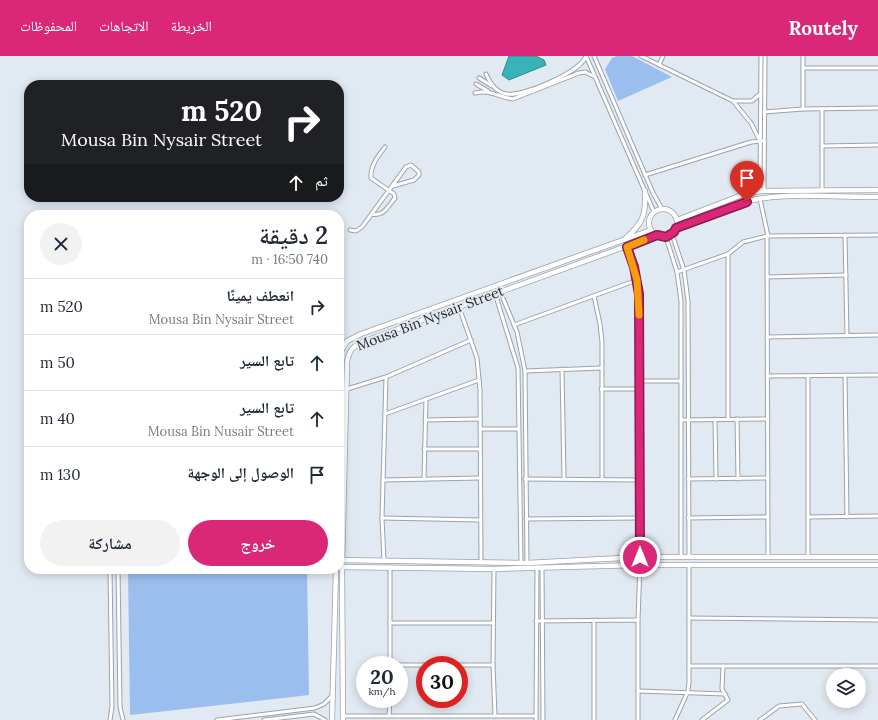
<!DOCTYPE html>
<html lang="ar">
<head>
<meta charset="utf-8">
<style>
	body { margin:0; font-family:Lora,"Noto Naskh Arabic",serif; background:#f2f2f3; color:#1f2937; direction:rtl; height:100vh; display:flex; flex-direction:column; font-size:15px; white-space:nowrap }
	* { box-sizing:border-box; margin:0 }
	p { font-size:13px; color:#747a83 }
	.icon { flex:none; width:22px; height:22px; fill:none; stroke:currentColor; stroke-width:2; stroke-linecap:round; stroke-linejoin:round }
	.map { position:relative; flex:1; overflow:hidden; direction:ltr }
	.panel { position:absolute; left:24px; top:154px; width:320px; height:364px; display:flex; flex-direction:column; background:#fff; border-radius:16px; box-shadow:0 2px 10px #0003; direction:rtl }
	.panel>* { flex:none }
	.hud { position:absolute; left:24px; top:24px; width:320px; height:122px; border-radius:16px; box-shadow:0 2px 10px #0003; direction:rtl; background:#202124; color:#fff; overflow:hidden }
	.controls { position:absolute; left:826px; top:612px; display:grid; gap:8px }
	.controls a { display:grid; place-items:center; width:40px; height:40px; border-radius:50%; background:#fff; box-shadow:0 2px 10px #0003; font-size:20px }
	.speed { position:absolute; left:356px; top:600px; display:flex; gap:8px; font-size:20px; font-weight:700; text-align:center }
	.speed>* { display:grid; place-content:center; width:52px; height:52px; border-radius:50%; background:#fff; box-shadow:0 2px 10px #0003; line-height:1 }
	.speed small { font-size:10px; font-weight:400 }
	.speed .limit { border:6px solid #d22; background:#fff; color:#111 }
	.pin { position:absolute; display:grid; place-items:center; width:34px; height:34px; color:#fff; margin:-41px -17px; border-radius:50% 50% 50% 0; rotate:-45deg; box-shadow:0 0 4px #0007 }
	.pin .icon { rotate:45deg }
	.me { position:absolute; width:44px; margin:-22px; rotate:0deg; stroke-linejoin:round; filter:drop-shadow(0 0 3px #0008) }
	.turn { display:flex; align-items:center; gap:14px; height:84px; padding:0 16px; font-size:18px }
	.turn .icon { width:52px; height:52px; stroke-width:2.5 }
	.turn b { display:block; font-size:28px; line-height:34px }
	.then { display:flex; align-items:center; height:38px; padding:0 16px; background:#0003; gap:8px; font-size:15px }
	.round { display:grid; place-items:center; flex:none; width:42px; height:42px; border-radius:21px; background:#f2f2f3 }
	.head { display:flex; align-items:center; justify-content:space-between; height:68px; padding:0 16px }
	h1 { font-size:24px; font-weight:600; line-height:30px }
	.action { display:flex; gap:8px; margin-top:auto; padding:8px 16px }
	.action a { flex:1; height:46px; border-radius:24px; background:#db2777; color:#fff; font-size:16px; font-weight:600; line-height:46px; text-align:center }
	.action a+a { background:#f2f2f3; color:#1f2937 }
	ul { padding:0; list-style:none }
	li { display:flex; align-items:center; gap:12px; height:56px; padding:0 16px; border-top:1px solid #e0e1e3 }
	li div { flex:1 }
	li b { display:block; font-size:15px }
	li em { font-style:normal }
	header { display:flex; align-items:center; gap:24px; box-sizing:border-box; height:56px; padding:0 20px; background:#db2777; color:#fff }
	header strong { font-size:19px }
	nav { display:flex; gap:22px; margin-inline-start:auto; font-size:14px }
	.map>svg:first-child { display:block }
	.green { fill:#9abeed }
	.water { fill:#38b3b9; stroke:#338a8f }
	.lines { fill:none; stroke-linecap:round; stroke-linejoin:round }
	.street-casing { stroke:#9ba2ac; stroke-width:5 }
	.secondary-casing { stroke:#9ba2ac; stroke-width:6 }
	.street { stroke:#fff; stroke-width:3 }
	.secondary { stroke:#fff; stroke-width:4.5 }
	.route-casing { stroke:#8e194d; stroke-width:10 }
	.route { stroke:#db2777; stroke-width:7 }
	.slow { stroke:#f59e0b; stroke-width:7 }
	.labels { text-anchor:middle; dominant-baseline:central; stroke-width:4; stroke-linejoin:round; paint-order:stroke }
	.street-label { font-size:14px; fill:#27292d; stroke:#e1e9f3 }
</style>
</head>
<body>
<header>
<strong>Routely</strong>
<nav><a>الخريطة</a><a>الاتجاهات</a><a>المحفوظات</a></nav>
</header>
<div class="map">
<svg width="878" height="664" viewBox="0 0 878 664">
	<rect width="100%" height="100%" fill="#e1e9f3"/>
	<g class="green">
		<polygon points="617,0 632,0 672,21 618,45 605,13 612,2"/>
		<polygon points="128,513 307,513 309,639 130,659"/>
	</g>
	<polygon class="water" points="509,0 536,0 544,4 546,9 509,24 502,19"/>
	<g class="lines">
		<defs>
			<g id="street">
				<polyline points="586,0 654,156"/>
				<polyline points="594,0 653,137 662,153"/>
				<polyline points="641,0 733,45 752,45 760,38"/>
				<polyline points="659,9 663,0"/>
				<polyline points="803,12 878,12"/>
				<path d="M486,18C490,27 496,37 507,38C523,41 582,15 586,0"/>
				<polyline points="479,22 492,30"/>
				<polyline points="476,28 488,35"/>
				<path d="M475,37C489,33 498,41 513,43L579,17L585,16L593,20"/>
				<polyline points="733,45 751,67 759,83"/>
				<polyline points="803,53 803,0"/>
				<polyline points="822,53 822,134"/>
				<polyline points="764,56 803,53 878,52"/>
				<polyline points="822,90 878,89"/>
				<polyline points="645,119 751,86 762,85"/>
				<polyline points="764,134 765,0"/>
				<polyline points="760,135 761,0"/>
				<polyline points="760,143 768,180"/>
				<path d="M372,158C384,161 388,150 395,142L394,138L371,122C370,110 378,100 385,91"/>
				<polyline points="350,174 356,175 362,171 406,111 411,109 419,116 419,119 414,124 393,130"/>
				<polyline points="672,178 684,214 688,245 689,501"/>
				<polyline points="845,179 847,280"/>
				<polyline points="767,180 768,501"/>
				<polyline points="666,181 677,216 681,245 681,501"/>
				<polyline points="627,191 634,211 639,238 641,501"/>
				<polyline points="728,198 728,363"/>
				<polyline points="677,216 728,198 743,186 767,180 878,179"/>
				<polyline points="767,221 846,219"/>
				<polyline points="500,235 517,276 525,315 527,507"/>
				<polyline points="495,237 518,312 521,506"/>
				<polyline points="594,240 600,268 602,286 602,423"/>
				<polyline points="459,251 477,302 480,334 481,506"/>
				<polyline points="514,269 637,224"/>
				<polyline points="767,281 878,279"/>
				<polyline points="562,313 564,423"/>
				<polyline points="525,315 601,312"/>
				<polyline points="845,319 847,461"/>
				<polyline points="767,320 878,319"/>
				<polyline points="808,320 808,501"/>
				<polyline points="639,325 681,325"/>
				<polyline points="347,333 386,321 471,284"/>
				<polyline points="601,333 639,333"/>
				<polyline points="385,358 479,324"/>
				<polyline points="715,363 716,423"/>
				<polyline points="737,363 738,423"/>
				<polyline points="425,364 480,363"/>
				<polyline points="681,364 768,363"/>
				<polyline points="480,373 518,373"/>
				<polyline points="424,393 480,393"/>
				<polyline points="424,423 426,343"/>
				<polyline points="525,423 640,424"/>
				<polyline points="688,423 768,422"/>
				<polyline points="383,424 480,422"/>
				<polyline points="808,461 878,460"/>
				<polyline points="382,462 480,464"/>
				<polyline points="688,462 768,461"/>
				<polyline points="526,463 640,462"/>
				<polyline points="384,505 382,462 386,321"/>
				<polyline points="542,511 543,664"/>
				<polyline points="110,513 112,651 110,664"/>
				<polyline points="118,513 120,651 123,664"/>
				<polyline points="689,562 878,564"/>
				<polyline points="594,564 594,664"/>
				<polyline points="638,564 640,509"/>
				<polyline points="536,565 638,564 638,664"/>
				<polyline points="390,567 493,567"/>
				<polyline points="390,609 390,511"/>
				<polyline points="399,609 425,609"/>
				<polyline points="430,609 493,609 494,513"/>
				<polyline points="493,609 495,660"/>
				<polyline points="689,610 878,610"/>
				<polyline points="638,635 725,638"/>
				<polyline points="343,660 536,660"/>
				<polyline points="389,660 390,643"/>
				<polyline points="217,664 315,652 324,648 332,640"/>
				<polyline points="264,664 314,658 325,664"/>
				<polyline points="536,664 537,511"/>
				<polyline points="675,664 688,635 689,627 689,509"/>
				<polyline points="702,664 728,644 722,633 723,610"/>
				<polyline points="760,664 779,650 802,648 815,664"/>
			</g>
			<g id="secondary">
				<circle cx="663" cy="167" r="14"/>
				<polyline points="677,164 742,139 760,135 878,134"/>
				<path d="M676,172C703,161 730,148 758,143C793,137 842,141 878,141"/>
				<path d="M626,182C644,166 646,158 645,135"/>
				<polyline points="339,391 341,295 347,285 361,278 651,174"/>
				<polyline points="339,504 527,507 641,501 878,501"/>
				<polyline points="339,511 494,513 640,509 878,509"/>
				<polyline points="332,664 336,513"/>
				<path d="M343,664L342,511L347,306C349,294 353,290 365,285L657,179"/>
			</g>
		</defs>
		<use href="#street" class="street-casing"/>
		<use href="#secondary" class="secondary-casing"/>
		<use href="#street" class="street"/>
		<use href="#secondary" class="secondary"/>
	</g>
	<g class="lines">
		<defs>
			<polyline id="route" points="640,501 639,238 634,211 627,191 657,179 666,181 674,176 676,172 747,146"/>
		</defs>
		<use href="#route" class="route-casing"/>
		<use href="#route" class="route"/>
		<polyline class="slow" points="639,259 637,224 627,191 644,184"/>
	</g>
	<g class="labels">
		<g class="street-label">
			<text transform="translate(430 262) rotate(-21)">Mousa Bin Nysair Street</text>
		</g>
	</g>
</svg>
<div class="controls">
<a><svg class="icon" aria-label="layers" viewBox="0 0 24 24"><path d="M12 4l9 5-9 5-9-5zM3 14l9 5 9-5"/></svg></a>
</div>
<div class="speed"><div>20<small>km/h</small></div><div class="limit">30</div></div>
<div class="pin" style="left:747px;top:146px;background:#d93025"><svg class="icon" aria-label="arrive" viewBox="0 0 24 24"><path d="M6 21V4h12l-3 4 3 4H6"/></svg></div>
<svg class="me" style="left:640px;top:501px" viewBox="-20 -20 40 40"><circle r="17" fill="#db2777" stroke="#fff" stroke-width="3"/><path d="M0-11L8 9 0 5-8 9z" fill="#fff"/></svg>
<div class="hud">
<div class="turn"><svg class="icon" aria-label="right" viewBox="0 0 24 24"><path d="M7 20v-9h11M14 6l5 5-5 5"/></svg><div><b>520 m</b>Mousa Bin Nysair Street</div></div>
<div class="then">ثم<svg class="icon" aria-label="ahead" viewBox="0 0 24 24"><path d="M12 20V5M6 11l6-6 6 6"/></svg></div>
</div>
<section class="panel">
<div class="head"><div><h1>2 دقيقة</h1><p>740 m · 16:50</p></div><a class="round"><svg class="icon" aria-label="close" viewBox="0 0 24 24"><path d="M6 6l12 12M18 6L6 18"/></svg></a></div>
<ul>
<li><svg class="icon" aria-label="right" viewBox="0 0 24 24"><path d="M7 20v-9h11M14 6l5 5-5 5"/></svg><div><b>انعطف يمينًا</b><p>Mousa Bin Nysair Street</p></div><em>520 m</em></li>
<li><svg class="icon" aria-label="ahead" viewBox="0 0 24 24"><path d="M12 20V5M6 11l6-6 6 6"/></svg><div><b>تابع السير</b></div><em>50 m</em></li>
<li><svg class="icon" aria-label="ahead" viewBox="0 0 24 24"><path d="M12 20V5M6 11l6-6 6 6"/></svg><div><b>تابع السير</b><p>Mousa Bin Nusair Street</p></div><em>40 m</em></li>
<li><svg class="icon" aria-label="arrive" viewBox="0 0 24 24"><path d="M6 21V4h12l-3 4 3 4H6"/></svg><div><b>الوصول إلى الوجهة</b></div><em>130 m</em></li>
</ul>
<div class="action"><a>خروج</a><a>مشاركة</a></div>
</section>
</div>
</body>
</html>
